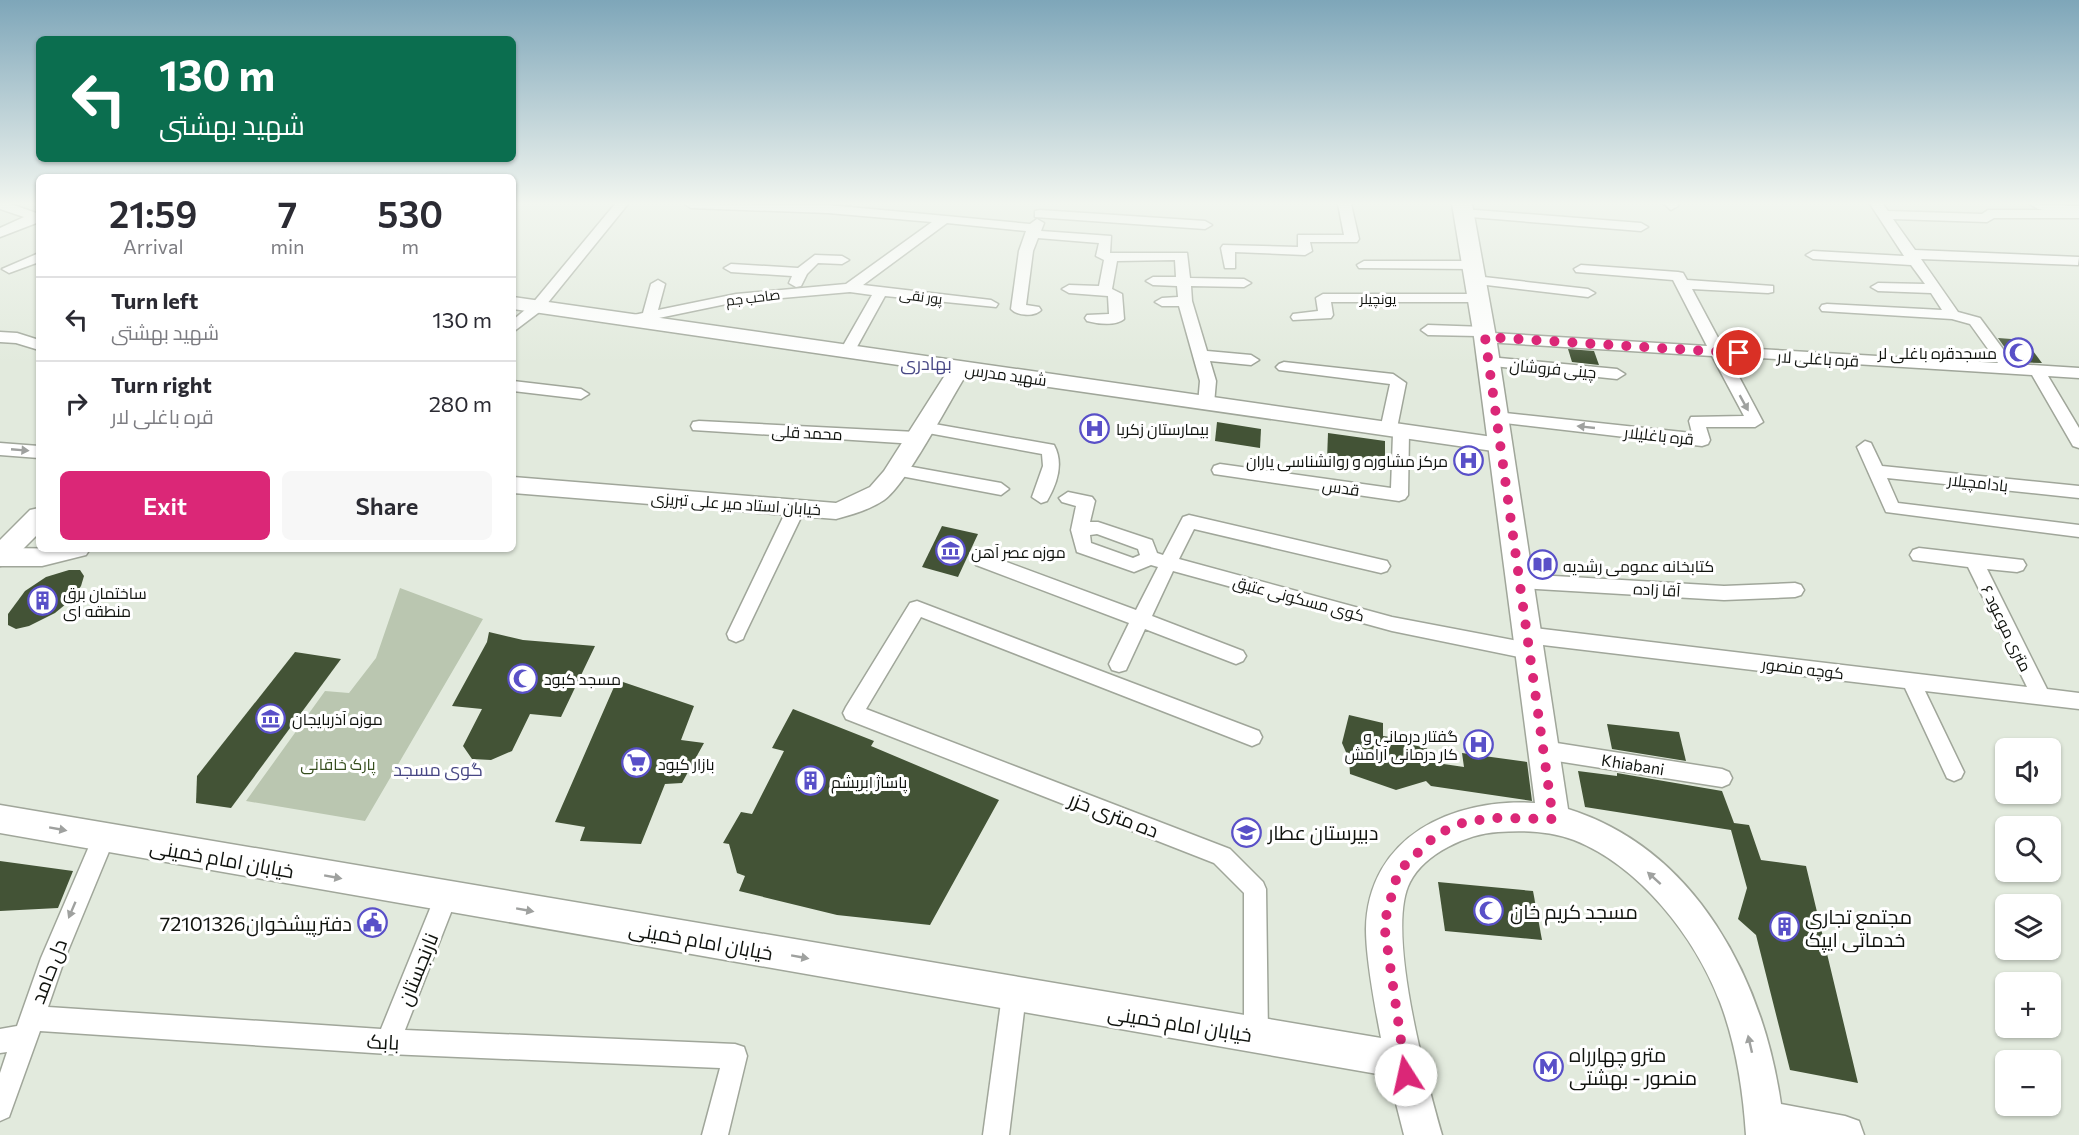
<!DOCTYPE html>
<html lang="en">
<head>
<meta charset="utf-8">
<style>
	body { margin:0; font-family:Commissioner,Cairo,sans-serif; background:#f7f7f7; color:#2b2b33; height:100vh; display:flex; flex-direction:column; font-size:22px; white-space:nowrap }
	* { box-sizing:border-box; margin:0 }
	p { font-size:20px; color:#7c7c81 }
	.icon { flex:none; width:33px; height:33px; fill:none; stroke:currentColor; stroke-width:2; stroke-linecap:round; stroke-linejoin:round }
	.map { position:relative; flex:1; overflow:hidden }
	.sheet { position:absolute; left:36px; top:174px; width:480px; height:378px; display:flex; flex-direction:column; background:#fff; border-radius:9px; box-shadow:0 2px 4px #0004 }
	.sheet>* { flex:none }
	.banner { position:absolute; left:36px; top:36px; width:480px; height:126px; border-radius:9px; box-shadow:0 2px 4px #0004; background:#0b6e4f; color:#fff; overflow:hidden }
	.controls { position:absolute; left:1995px; top:738px; display:grid; gap:12px }
	.controls a { display:grid; place-items:center; width:66px; height:66px; border-radius:9px; background:#fff; box-shadow:0 2px 4px #0004; font-size:30px }
	.pin { position:absolute; display:grid; place-items:center; width:51px; height:51px; color:#fff; margin:-26px; border:3px solid #fff; border-radius:50%; box-shadow:0 2px 6px #0007 }
	.me { position:absolute; width:66px; margin:-33px; rotate:350deg; stroke-linejoin:round; filter:drop-shadow(0 0 4px #0008) }
	.turn { display:flex; align-items:center; gap:21px; height:126px; padding:0 24px; font-size:27px }
	.turn .icon { width:78px; height:78px; stroke-width:2.5 }
	.turn b { display:block; font-size:42px; line-height:51px }
	.eta { display:flex; justify-content:space-evenly; align-items:center; height:102px; text-align:center }
	.eta b { font-size:36px; font-weight:600; line-height:42px }
	.button { display:flex; gap:12px; margin-top:auto; padding:12px 24px }
	.button a { flex:1; height:69px; border-radius:9px; background:#db2777; color:#fff; font-size:24px; font-weight:600; line-height:69px; text-align:center }
	.button a+a { background:#f7f7f7; color:#2b2b33 }
	ul { padding:0; list-style:none }
	li { display:flex; align-items:center; gap:18px; height:84px; padding:0 24px; border-top:2px solid #e1e1e2 }
	li div { flex:1 }
	li b { display:block; font-size:22px }
	li em { font-style:normal }
	.map>svg:first-child { display:block }
	.green { fill:#bac6b0 }
	.building { fill:#435336 }
	.lines { fill:none; stroke-linecap:round; stroke-linejoin:round }
	.street-casing { stroke:#a0a69a; stroke-width:3 }
	.secondary-casing { stroke:#a0a69a; stroke-width:3 }
	.primary-casing { stroke:#a0a69a; stroke-width:3 }
	.street { fill:#fff; fill-rule:evenodd }
	.secondary { fill:#fff; fill-rule:evenodd }
	.primary { fill:#fff; fill-rule:evenodd }
	.oneway { fill:#9fa19f }
	.route { stroke:#db2777; stroke-width:10; stroke-dasharray:0 18 }
	.labels { text-anchor:middle; dominant-baseline:central; stroke-width:6; stroke-linejoin:round; paint-order:stroke }
	.far-street-label { font-size:14px; fill:#10130e; stroke:#fff }
	.poi-label { font-size:16px; fill:#10130e; stroke:#fff; text-anchor:start }
	.street-label { font-size:16px; fill:#10130e; stroke:#fff }
	.park-label { font-size:16px; fill:#364e1e; stroke:#fff }
	.neighbourhood-label { font-size:18px; fill:#474784; stroke:#fff }
	.near-street-label { font-size:20px; fill:#10130e; stroke:#fff }
	.near-poi-label { font-size:20px; fill:#10130e; stroke:#fff; text-anchor:start }
</style>
</head>
<body>
<div class="map">
<svg width="2079" height="1135" viewBox="0 0 2079 1135">
	<rect width="100%" height="100%" fill="#e2eadd"/>
	<polygon class="green" points="400,588 483,619 365,821 246,801 325,691 349,693 376,658"/>
	<g class="building">
		<polygon points="1998,338 2025,340 2042,363 2015,362"/>
		<polygon points="1568,349 1594,351 1599,365 1572,362"/>
		<polygon points="1217,422 1261,429 1260,448 1215,441"/>
		<polygon points="1328,433 1385,441 1385,469 1327,460"/>
		<polygon points="942,526 978,534 958,577 922,567"/>
		<polygon points="69,570 80,570 84,576 81,586 72,599 55,613 29,626 16,629 8,625 8,614 25,591 46,577"/>
		<polygon points="489,632 523,640 595,646 561,717 530,714 512,751 491,760 472,759 463,746 482,709 452,706 487,642"/>
		<polygon points="295,652 341,659 231,808 196,803 197,776"/>
		<polygon points="617,680 694,706 681,740 704,743 682,783 665,784 641,844 580,841 585,827 555,822"/>
		<polygon points="793,709 874,741 871,746 999,800 930,925 837,915 739,891 745,876 737,873 729,844 723,843 741,812 752,814 784,751 772,748"/>
		<polygon points="1349,715 1383,723 1383,736 1406,739 1408,744 1427,748 1430,762 1464,767 1462,753 1527,762 1532,801 1431,786 1426,781 1396,790 1350,774 1349,759 1342,743"/>
		<polygon points="1607,724 1679,732 1686,761 1612,749"/>
		<polygon points="1578,771 1617,776 1617,773 1722,791 1734,823 1749,825 1761,860 1806,866 1858,1083 1790,1070 1756,935 1738,919 1747,888 1731,830 1585,807"/>
		<polygon points="0,861 73,871 58,908 0,911"/>
		<polygon points="1438,882 1533,891 1542,940 1445,931"/>
	</g>
	<g class="lines">
		<defs>
			<g id="street">
				<polygon points="0,204 11,204 39,214 39,222 0,237 0,228 24,217 0,209"/>
				<polygon points="615,204 628,204 542,310 513,332 513,320 532,304"/>
				<path d="M685,204L828,205L1030,224L1037,219L1044,223L1041,231L1111,236L1110,253H1187L1190,278L1244,279L1251,283L1244,287L1191,286L1192,301L1207,351L1251,355L1259,360L1251,365L1210,361L1216,381L1214,404L1206,409L1200,408L1198,404L1200,381L1179,306H1162L1155,302L1162,298L1178,297L1177,286L1153,285L1146,281L1153,277H1176L1175,260L1117,261L1112,289L1122,294L1124,319C1116,326 1098,324 1087,321L1085,318L1087,315L1109,314L1108,296L1069,293L1062,289L1069,285L1099,286L1104,260L1096,256L1099,243L1038,238L1033,251L1026,305L1039,307L1041,310C1035,317 1017,316 1011,309L1019,251L1026,231L947,223L863,285L991,300L998,304L996,307L885,296L853,354H843L840,351L872,295L850,292L736,302L630,324L625,323L623,320L625,317L643,313L651,284L658,280L665,284L658,310L736,294L846,284L932,222L828,213L691,208Z"/>
				<polygon points="1338,204 1351,204 1359,239 1357,242 1310,242 1312,251 1305,255 1235,252 1235,268 1225,268 1221,248 1223,245 1298,247 1298,235 1344,235"/>
				<polygon points="1664,204 1677,204 1678,206 1671,210"/>
				<polygon points="1870,204 1883,204 1888,211 1982,214 1988,210 2079,210 2079,218 1994,218 1987,222 1893,219 1915,250 2079,257 2078,265 1921,259 1958,312 1980,318 2014,364 2079,368 2079,378 2048,376 2079,428 2079,448 2073,446 2032,375 1728,356 1763,422 1755,427 1706,427 1710,440 1708,444 1702,446 1496,422 1488,417 1490,413 1496,412 1692,433 1689,421 1691,417 1744,416 1712,356 1485,342 1478,336 1428,335 1421,330 1428,325 1485,327 1490,329 1492,333 1707,346 1673,280 1576,272 1574,269 1581,265 1678,272 1683,273 1687,280 1773,286 1773,292 1768,293 1692,289 1723,347 1998,363 1970,324 1952,319 1822,311 1820,308 1822,305 1827,304 1942,310 1931,293 1878,291 1871,287 1878,283 1925,284 1911,265 1813,259 1806,255 1813,251 1904,256"/>
				<polygon points="1463,209 1641,223 1648,227 1641,231 1458,216 1458,210"/>
				<polygon points="1040,210 1205,221 1212,225 1205,229 1035,217 1035,211"/>
				<polygon points="39,253 39,262 9,273 2,269"/>
				<polygon points="815,255 842,256 849,260 842,264 818,263 807,274 801,286 796,287 789,283 792,276 731,272 724,268 731,264 798,268"/>
				<polygon points="1364,261 1473,261 1480,265 1473,269 1359,268 1357,265"/>
				<polygon points="1475,276 1588,289 1595,293 1588,297 1470,283 1468,280"/>
				<polygon points="1323,294 1478,294 1485,298 1478,302 1331,302 1333,315 1331,318 1293,320 1291,317 1293,314 1318,311 1316,298"/>
				<polygon points="0,332 17,333 39,340 39,350 16,343 0,342"/>
				<polygon points="1489,357 1617,369 1625,374 1617,379 1484,365 1481,362"/>
				<polygon points="1284,362 1393,374 1406,383 1397,428 1407,428 1409,432 1408,495 1405,499 1399,501 1214,474 1212,470 1214,466 1220,464 1391,488 1393,434 1382,434 1380,430 1390,384 1279,370 1276,367 1279,364"/>
				<polygon points="513,381 581,389 589,394 581,399 513,391"/>
				<polygon points="699,421 916,432 924,438 916,444 693,430 691,426 693,422"/>
				<path d="M923,422L1054,445C1064,463 1057,484 1047,501L1041,503L1032,497L1043,466L1042,454L917,431L915,427L917,423Z"/>
				<polygon points="1865,441 1871,443 1882,466 2079,486 2079,498 1887,478 1898,503 2079,525 2079,537 1886,512 1857,447"/>
				<polygon points="0,443 39,446 39,458 0,455"/>
				<polygon points="896,464 1001,483 1009,489 1001,495 890,474 888,470 890,466"/>
				<path d="M1068,492L1092,497L1095,501L1090,522H1098L1152,540L1157,553L1163,555L1183,517L1189,515L1387,561L1390,566L1387,571L1381,573L1194,529L1179,559L1392,617L1529,643L1536,646L1539,651L1536,656L1529,659L1392,631L1173,571L1152,616L1243,651L1246,656L1243,661L1236,664L1145,629L1126,670L1119,672L1112,670L1109,664L1129,623L976,565L973,560L976,555L982,553L1136,610L1158,567L1151,565L1134,572L1077,552L1071,530L1076,506L1062,502L1059,498ZM1097,534L1138,549L1140,555L1133,558L1091,543L1090,535Z"/>
				<polygon points="796,503 805,509 745,634 743,639 736,642 729,639 727,634 787,509"/>
				<polygon points="1919,548 2023,560 2026,565 2023,570 2017,572 1987,569 2047,689 2079,693 2079,709 1925,691 1964,772 1961,778 1954,781 1947,778 1905,688 1526,643 1519,640 1517,635 1519,630 1526,627 2027,687 1968,567 1913,560 1910,555 1913,550"/>
				<polygon points="1519,574 1724,586 1795,583 1801,585 1804,590 1801,595 1795,597 1724,600 1519,588 1513,586 1510,581 1513,576"/>
				<polygon points="917,601 1259,731 1262,737 1259,743 1252,746 921,617 866,709 1230,849 1263,882 1266,889 1268,1035 1265,1044 1256,1047 1247,1044 1244,1035 1244,893 1214,863 846,719 843,713 846,707 910,603"/>
				<polygon points="1544,741 1722,769 1729,772 1732,778 1729,784 1722,787 1544,759 1537,756 1534,750 1537,744"/>
				<polygon points="104,827 112,830 115,837 65,958 48,1007 381,1029 438,889 446,886 454,889 457,897 405,1030 735,1044 744,1047 747,1056 728,1135 702,1135 720,1068 388,1054 40,1031 9,1117 0,1121 0,1073 7,1052 0,1053 0,1029 17,1026 41,958 93,837 96,830"/>
				<polygon points="1014,983 1022,987 1026,995 1009,1135 983,1135 1002,995 1006,987"/>
			</g>
			<g id="secondary">
				<polygon points="2030,204 2079,206 2079,216 2038,209"/>
				<path d="M513,297L1500,438L1508,440L1511,445L1508,450L1500,452L966,375C949,402 906,485 884,500C869,510 853,514 836,519L513,493V477L836,503L870,487L884,471L947,372L513,309Z"/>
				<polygon points="0,548 90,549 86,555 42,566 0,566"/>
			</g>
			<g id="primary">
				<path d="M1452,204H1472L1496,337L1568,809C1696,849 1763,979 1781,1104L1845,1116L1859,1121L1864,1135H1746C1743,1090 1736,1044 1720,1002C1695,937 1640,866 1574,840C1550,831 1523,830 1498,832C1467,834 1425,853 1410,882C1385,929 1427,1082 1442,1135H1404L1389,1076L0,833V805L1381,1038C1375,1007 1366,959 1366,929C1368,836 1453,798 1535,803L1474,337Z"/>
				<polygon points="39,508 39,533 9,563 0,566 0,540 30,510"/>
			</g>
		</defs>
		<use href="#street" class="street-casing"/>
		<use href="#secondary" class="secondary-casing"/>
		<use href="#primary" class="primary-casing"/>
		<use href="#street" class="street"/>
		<use href="#secondary" class="secondary"/>
		<use href="#primary" class="primary"/>
	</g>
	<defs><path id="oneway-solid" d="M-6-.8H1V-3.2L6.5 0L1 3.2V.8H-6Z" transform="scale(1.5)"/></defs>
	<g class="oneway">
		<use href="#oneway-solid" transform="translate(1744 403) rotate(61)"/>
		<use href="#oneway-solid" transform="translate(1586 427) rotate(-174)"/>
		<use href="#oneway-solid" transform="translate(20 450) rotate(5)"/>
		<use href="#oneway-solid" transform="translate(58 829) rotate(10)"/>
		<use href="#oneway-solid" transform="translate(333 877) rotate(10)"/>
		<use href="#oneway-solid" transform="translate(1654 878) rotate(-138)"/>
		<use href="#oneway-solid" transform="translate(72 910) rotate(113)"/>
		<use href="#oneway-solid" transform="translate(525 910) rotate(10)"/>
		<use href="#oneway-solid" transform="translate(800 957) rotate(10)"/>
		<use href="#oneway-solid" transform="translate(1750 1044) rotate(-103)"/>
	</g>
	<linearGradient id="sky" x2="0" y2="1"><stop stop-color="#7ea6b9"/><stop offset="0.56" stop-color="#f2f6f0"/><stop offset="1" stop-color="#f2f6f0" stop-opacity="0"/></linearGradient>
	<rect width="2079" height="363" fill="url(#sky)"/>
	<g class="lines">
		<polyline class="route" points="1406,1075 1384,924 1398,872 1437,834 1465,822 1494,818 1553,819 1485,337 1739,353"/>
	</g>
	<defs>
		<symbol id="mosque-ring" viewBox="-11 -11 22 22"><circle r="9.5" fill="#fff" stroke="#5950c8" stroke-width="1.5"/><path d="M3.5-4.9A6 6 0 1 0 3.5 4.9A5 5 0 1 1 3.5-4.9Z" fill="#5950c8"/></symbol>
		<symbol id="hospital-ring" viewBox="-11 -11 22 22"><circle r="9.5" fill="#fff" stroke="#5950c8" stroke-width="1.5"/><path d="M-5-5h3v3.5h4V-5h3V5h-3V1.5h-4V5h-3Z" fill="#5950c8"/></symbol>
		<symbol id="museum-ring" viewBox="-11 -11 22 22"><circle r="9.5" fill="#fff" stroke="#5950c8" stroke-width="1.5"/><path d="M0-6L6-3V-2H-6V-3ZM-5-1h2V3h-2ZM-1-1h2V3h-2ZM3-1h2V3H3ZM-6 4H6V6H-6Z" fill="#5950c8"/></symbol>
		<symbol id="library-ring" viewBox="-11 -11 22 22"><circle r="9.5" fill="#fff" stroke="#5950c8" stroke-width="1.5"/><path d="M-6-4Q-3-5.5-.7-3.5V5Q-3 3-6 4ZM6-4Q3-5.5 .7-3.5V5Q3 3 6 4Z" fill="#5950c8"/></symbol>
		<symbol id="building-ring" viewBox="-11 -11 22 22"><circle r="9.5" fill="#fff" stroke="#5950c8" stroke-width="1.5"/><path d="M-4-6H4V6H1V3H-1V6H-4ZM-2.5-4.3h1.7v1.8h-1.7ZM.8-4.3h1.7v1.8H.8ZM-2.5-1h1.7V.8h-1.7ZM.8-1h1.7V.8H.8Z" fill="#5950c8"/></symbol>
		<symbol id="supermarket-ring" viewBox="-11 -11 22 22"><circle r="9.5" fill="#fff" stroke="#5950c8" stroke-width="1.5"/><path d="M-6-5.5h2.5l.6 2H6L4.5 2H-2.5L-4.4-4H-6ZM-1.5 3.2a1.3 1.3 0 1 0 .1 0ZM3 3.2a1.3 1.3 0 1 0 .1 0Z" fill="#5950c8"/></symbol>
		<symbol id="school-ring" viewBox="-11 -11 22 22"><circle r="9.5" fill="#fff" stroke="#5950c8" stroke-width="1.5"/><path d="M0-5L7-2L0 1L-7-2ZM-4 1L0 2.5L4 1V4Q0 6-4 4Z" fill="#5950c8"/></symbol>
		<symbol id="civic-ring" viewBox="-11 -11 22 22"><circle r="9.5" fill="#fff" stroke="#5950c8" stroke-width="1.5"/><path d="M-.6-6.5H3V-4.5H.6V-3L4-1V1h2V6H-6V1h2V-1L-.6-3ZM-1.2 2.5V6h2.4V2.5Z" fill="#5950c8"/></symbol>
		<symbol id="metro-ring" viewBox="-11 -11 22 22"><circle r="9.5" fill="#fff" stroke="#5950c8" stroke-width="1.5"/><path d="M-5.5 5V-5H-3L0 0L3-5H5.5V5H3V-.5L0 4L-3-.5V5Z" fill="#5950c8"/></symbol>
	</defs>
	<g fill-rule="evenodd">
		<use href="#mosque-ring" x="2002" y="336" width="33" height="33"/>
		<use href="#hospital-ring" x="1078" y="412" width="33" height="33"/>
		<use href="#hospital-ring" x="1452" y="444" width="33" height="33"/>
		<use href="#museum-ring" x="934" y="534" width="33" height="33"/>
		<use href="#library-ring" x="1526" y="548" width="33" height="33"/>
		<use href="#building-ring" x="26" y="584" width="33" height="33"/>
		<use href="#mosque-ring" x="506" y="662" width="33" height="33"/>
		<use href="#museum-ring" x="254" y="702" width="33" height="33"/>
		<use href="#hospital-ring" x="1462" y="728" width="33" height="33"/>
		<use href="#supermarket-ring" x="620" y="746" width="33" height="33"/>
		<use href="#building-ring" x="794" y="764" width="33" height="33"/>
		<use href="#school-ring" x="1230" y="816" width="33" height="33"/>
		<use href="#mosque-ring" x="1472" y="894" width="33" height="33"/>
		<use href="#civic-ring" x="356" y="906" width="33" height="33"/>
		<use href="#building-ring" x="1768" y="910" width="33" height="33"/>
		<use href="#metro-ring" x="1532" y="1050" width="33" height="33"/>
	</g>
	<g class="labels">
		<g class="far-street-label">
			<text transform="translate(921 296) rotate(7)">پور نقی</text>
			<text transform="translate(753 297) rotate(-7)">صاحب جم</text>
			<text x="1378" y="298">یونچیلر</text>
		</g>
		<g class="poi-label">
			<text x="1997" y="352" text-anchor="end">مسجدقره باغلی لر</text>
			<text x="1116" y="428">بیمارستان زکریا</text>
			<text x="1448" y="460" text-anchor="end">مرکز مشاوره و روانشناسی یاران</text>
			<text x="971" y="551">موزه عصر آهن</text>
			<text x="1563" y="565">کتابخانه عمومی رشدیه</text>
			<text x="63" y="592">ساختمان برق<tspan x="63" dy="18">منطقه ای</tspan></text>
			<text x="544" y="678">مسجد کبود</text>
			<text x="292" y="718">موزه آذربایجان</text>
			<text x="1458" y="735" text-anchor="end">گفتار درمانی و<tspan x="1458" dy="18">کار درمانی آرامش</tspan></text>
			<text x="658" y="763">بازار کبود</text>
			<text x="831" y="781">پاساژ ابریشم</text>
		</g>
		<g class="street-label">
			<text transform="translate(1818 358) rotate(3)">قره باغلی لار</text>
			<text transform="translate(1553 368) rotate(5)">چینی فروشان</text>
			<text transform="translate(1006 374) rotate(8)">شهید مدرس</text>
			<text transform="translate(807 432) rotate(3)">محمد قلی</text>
			<text transform="translate(1659 435) rotate(6)">قره باغلیلار</text>
			<text transform="translate(1978 482) rotate(6)">بادامچیلار</text>
			<text transform="translate(1341 487) rotate(8)">قدس</text>
			<text transform="translate(736 503) rotate(4)">خیابان استاد میر علی تبریزی</text>
			<text transform="translate(1657 589) rotate(3)">آقا زاده</text>
			<text transform="translate(1299 598) rotate(15)">کوی مسکونی عتیق</text>
			<text transform="translate(2007 628) rotate(64)">۶ متری موعود</text>
			<text transform="translate(1803 668) rotate(7)">کوچه منصور</text>
			<text transform="translate(1633 764) rotate(9)">Khiabani</text>
		</g>
		<g class="park-label">
			<text x="338" y="763">پارک خاقانی</text>
		</g>
		<g class="neighbourhood-label">
			<text x="926" y="363">بهادری</text>
			<text x="438" y="769">گوی مسجد</text>
		</g>
		<g class="near-street-label">
			<text transform="translate(1114 814) rotate(21)">ده متری خزر</text>
			<text transform="translate(222 858) rotate(10)">خیابان امام خمینی</text>
			<text transform="translate(701 940) rotate(10)">خیابان امام خمینی</text>
			<text transform="translate(417 969) rotate(-68)">نارنجستان</text>
			<text transform="translate(48 971) rotate(-69)">دل حامد</text>
			<text transform="translate(1180 1023) rotate(9)">خیابان امام خمینی</text>
			<text transform="translate(383 1041) rotate(3)">بابک</text>
		</g>
		<g class="near-poi-label">
			<text x="1268" y="832">دبیرستان عطار</text>
			<text x="1510" y="911">مسجد کریم خان</text>
			<text x="1805" y="916">مجتمع تجاری<tspan x="1805" dy="23">خدماتی ایپک</tspan></text>
			<text x="352" y="923" text-anchor="end">دفترپیشخوان72101326</text>
			<text x="1569" y="1054">مترو چهارراه<tspan x="1569" dy="23">منصور - بهشتی</tspan></text>
		</g>
	</g>
</svg>
<div class="controls">
<a><svg class="icon" aria-label="sound" viewBox="0 0 24 24"><path d="M4 9h4l5-4v14l-5-4H4zM17 9q2 3 0 6"/></svg></a>
<a><svg class="icon" aria-label="search" viewBox="0 0 24 24"><circle cx="10" cy="10" r="6"/><path d="M15 15l6 6"/></svg></a>
<a><svg class="icon" aria-label="layers" viewBox="0 0 24 24"><path d="M12 4l9 5-9 5-9-5zM3 14l9 5 9-5"/></svg></a>
<a>+</a>
<a>−</a>
</div>
<div class="pin" style="left:1739px;top:353px;background:#d93025"><svg class="icon" aria-label="arrive" viewBox="0 0 24 24"><path d="M6 21V4h12l-3 4 3 4H6"/></svg></div>
<svg class="me" style="left:1406px;top:1075px" viewBox="-20 -20 40 40"><circle r="19" fill="#fff"/><path d="M0-13L10 11 0 6-10 11z" fill="#db2777"/></svg>
<div class="banner">
<div class="turn"><svg class="icon" aria-label="left" viewBox="0 0 24 24"><path d="M17 20v-9H6M10 6l-5 5 5 5"/></svg><div><b>130 m</b>شهید بهشتى</div></div>
</div>
<section class="sheet">
<div class="eta">
<div><b>21:59</b><p>Arrival</p></div>
<div><b>7</b><p>min</p></div>
<div><b>530</b><p>m</p></div>
</div>
<ul>
<li><svg class="icon" aria-label="left" viewBox="0 0 24 24"><path d="M17 20v-9H6M10 6l-5 5 5 5"/></svg><div><b>Turn left</b><p>شهید بهشتى</p></div><em>130 m</em></li>
<li><svg class="icon" aria-label="right" viewBox="0 0 24 24"><path d="M7 20v-9h11M14 6l5 5-5 5"/></svg><div><b>Turn right</b><p>قره باغلی لار</p></div><em>280 m</em></li>
</ul>
<div class="button"><a>Exit</a><a>Share</a></div>
</section>
</div>
</body>
</html>
